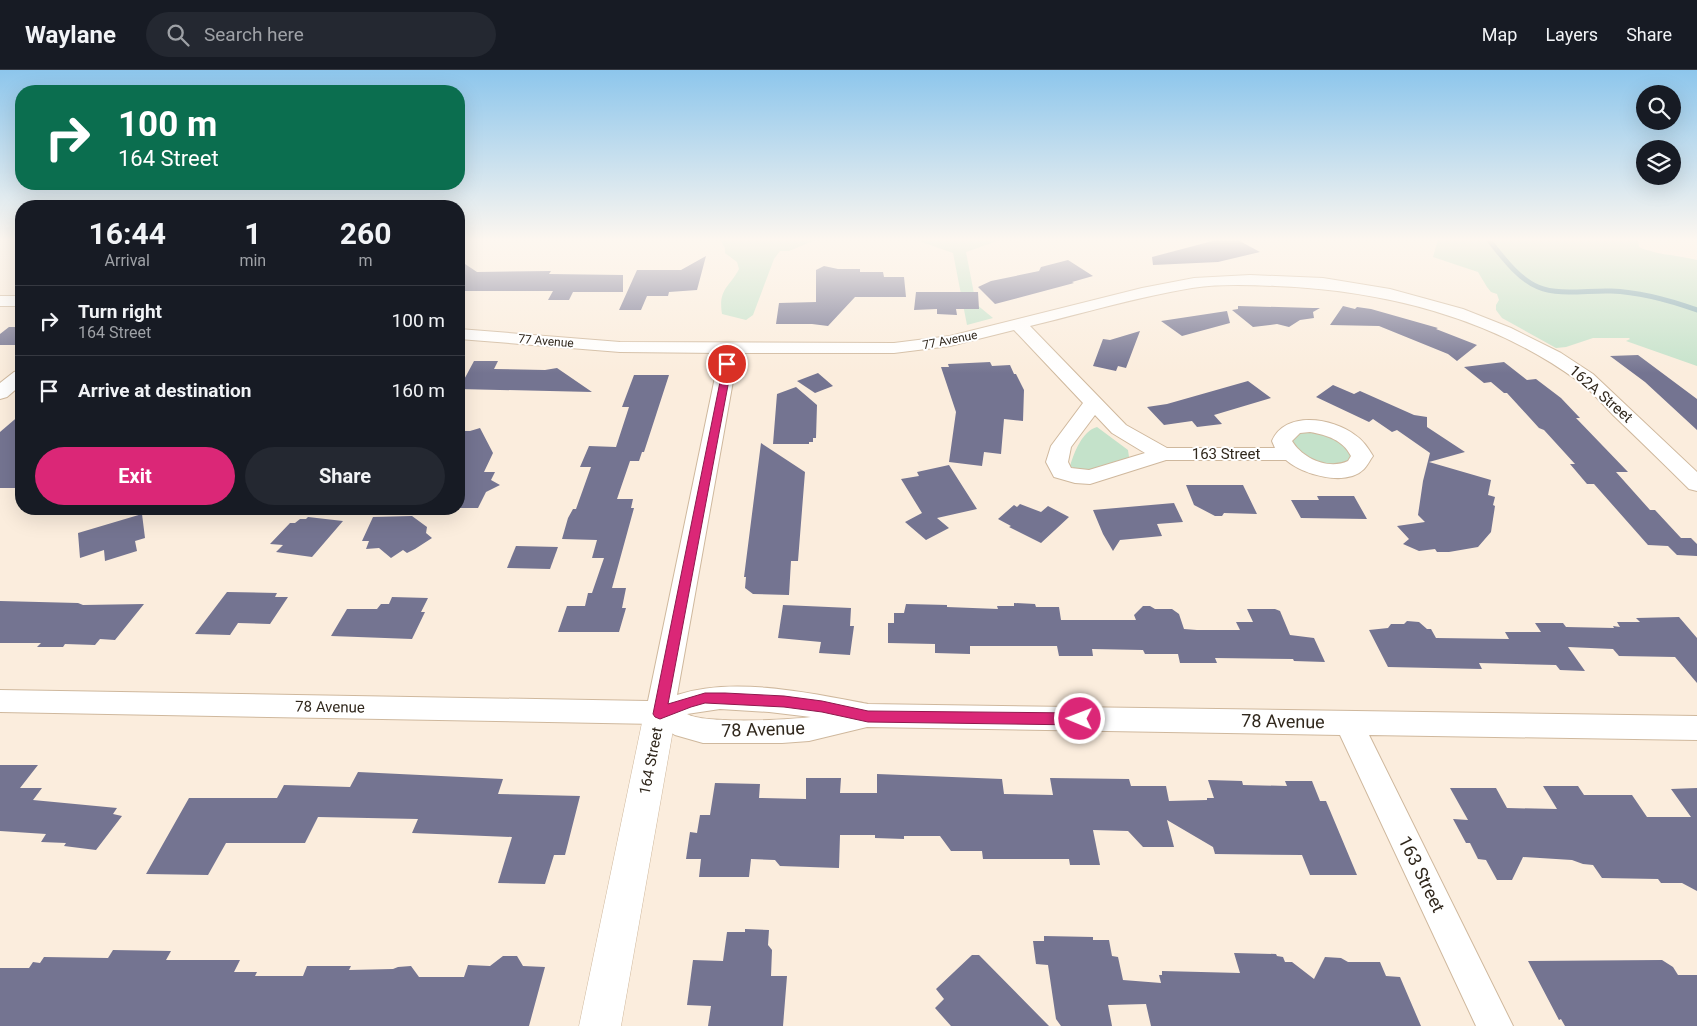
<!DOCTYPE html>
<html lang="en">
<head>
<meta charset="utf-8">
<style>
	body { margin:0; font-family:Roboto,sans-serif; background:#242831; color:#f1f3f6; height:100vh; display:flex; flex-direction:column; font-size:19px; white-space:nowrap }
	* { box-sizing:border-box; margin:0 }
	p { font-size:16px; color:#9ea1a6 }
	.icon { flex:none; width:28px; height:28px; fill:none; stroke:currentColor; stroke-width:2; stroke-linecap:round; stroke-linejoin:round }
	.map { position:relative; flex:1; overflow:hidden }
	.details { position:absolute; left:15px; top:130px; width:450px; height:315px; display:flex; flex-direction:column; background:#171b24; border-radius:20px; box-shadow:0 5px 20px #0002 }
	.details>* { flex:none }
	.hud { position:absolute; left:15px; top:15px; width:450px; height:105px; border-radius:20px; box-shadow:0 5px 20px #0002; background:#0b6e4f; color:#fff; overflow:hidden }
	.tools { position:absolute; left:1636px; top:15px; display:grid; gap:10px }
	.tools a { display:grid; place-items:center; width:45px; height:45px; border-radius:50%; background:#171b24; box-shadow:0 5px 20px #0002; font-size:25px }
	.pin { position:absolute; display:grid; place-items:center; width:42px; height:42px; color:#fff; margin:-21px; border:2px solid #fff; border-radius:50%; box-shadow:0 1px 5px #0007 }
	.me { position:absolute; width:55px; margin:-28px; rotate:271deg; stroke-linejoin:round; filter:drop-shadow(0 0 4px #0008) }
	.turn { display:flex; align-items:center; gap:18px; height:105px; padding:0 20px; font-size:22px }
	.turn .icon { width:65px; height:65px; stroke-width:2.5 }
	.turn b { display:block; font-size:35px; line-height:42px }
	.eta { display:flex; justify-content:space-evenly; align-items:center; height:85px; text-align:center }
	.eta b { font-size:30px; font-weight:700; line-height:35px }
	.button { display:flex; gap:10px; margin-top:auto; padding:10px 20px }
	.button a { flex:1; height:58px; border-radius:30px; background:#db2777; color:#fff; font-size:20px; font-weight:700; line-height:58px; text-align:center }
	.button a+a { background:#242831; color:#f1f3f6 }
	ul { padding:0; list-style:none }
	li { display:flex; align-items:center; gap:15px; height:70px; padding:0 20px; border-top:1px solid #363941 }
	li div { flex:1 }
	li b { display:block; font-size:19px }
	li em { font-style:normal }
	header { display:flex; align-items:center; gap:30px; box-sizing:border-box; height:70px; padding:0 25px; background:#171b24; border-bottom:1px solid #363941 }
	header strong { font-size:24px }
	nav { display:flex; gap:28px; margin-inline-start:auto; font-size:18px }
	.search { width:350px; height:45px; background:#242831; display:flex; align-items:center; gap:12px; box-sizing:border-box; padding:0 18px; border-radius:28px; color:#9ea1a6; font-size:19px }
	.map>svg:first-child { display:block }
	.green { fill:#c4e2ca }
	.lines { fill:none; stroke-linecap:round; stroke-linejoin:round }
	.stream { stroke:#82aab3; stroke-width:5 }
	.building { fill:#747491 }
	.street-casing { stroke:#cfb89d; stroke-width:2 }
	.secondary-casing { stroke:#cfb89d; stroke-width:1 }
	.street { fill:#fff; fill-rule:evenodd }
	.secondary { fill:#fff; fill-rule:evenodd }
	.route { fill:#db2777; stroke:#8e194d }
	.labels { text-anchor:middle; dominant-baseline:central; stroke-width:4; stroke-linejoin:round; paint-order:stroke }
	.far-street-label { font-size:12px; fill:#31281d; stroke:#fff }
	.street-label { font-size:15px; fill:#31281d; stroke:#fff }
	.near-street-label { font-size:18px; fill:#31281d; stroke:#fff }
</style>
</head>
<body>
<header>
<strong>Waylane</strong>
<div class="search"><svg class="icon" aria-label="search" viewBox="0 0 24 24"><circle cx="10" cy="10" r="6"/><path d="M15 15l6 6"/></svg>Search here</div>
<nav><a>Map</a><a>Layers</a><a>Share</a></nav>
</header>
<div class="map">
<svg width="1697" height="956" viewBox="0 0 1697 956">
	<rect width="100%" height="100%" fill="#fbeddd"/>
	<g class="green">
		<path d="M719,169H818L789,181H780L774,189L753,245L746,250L722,244C718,219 729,218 739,199L737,192L725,183V178Z"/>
		<polygon points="913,169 1003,169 966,182 976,234 993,248 967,255 953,183"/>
		<path d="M1438,169H1638L1639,177C1656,185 1678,185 1697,190V296L1626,271L1630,269L1629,268H1593L1566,277L1556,278L1502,248L1496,240V235L1499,230L1497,224L1491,222L1487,217L1478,202L1433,187Z"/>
		<path d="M1097,357L1128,380L1129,387C1112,395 1087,407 1070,396C1074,383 1082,361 1097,357Z"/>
		<polygon points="1297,361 1327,362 1354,383 1350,393 1322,396 1293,382 1291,365"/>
	</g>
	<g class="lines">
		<path class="stream" d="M1488,169C1501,185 1518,209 1538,217C1560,226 1587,220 1611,221C1640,222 1669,230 1697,240"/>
	</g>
	<g class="building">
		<polygon points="1220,169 1236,169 1260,182 1218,192 1153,195 1152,187"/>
		<polygon points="706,186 697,220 669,222 668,226 647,226 641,240 619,240 637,200 681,200"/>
		<polygon points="459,190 477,202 551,201 549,204 623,205 623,222 573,222 569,230 548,230 553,221 459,221"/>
		<polygon points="1068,190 1093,206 1072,212 1074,213 995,234 978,217 991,211 1039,201 1041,197"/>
		<polygon points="824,196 838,199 860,199 860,202 883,202 884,207 904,207 906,227 855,227 828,256 812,254 776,254 779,233 816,232 816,200"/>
		<polygon points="916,222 978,222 979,239 956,239 957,245 937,244 937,239 914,240"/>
		<polygon points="1238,236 1313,238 1320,238 1313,242 1314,248 1300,250 1289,257 1277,254 1253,257 1232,240 1238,239"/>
		<polygon points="1343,236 1355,239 1357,237 1371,239 1438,258 1436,259 1477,275 1457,291 1448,284 1379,256 1330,255"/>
		<polygon points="1227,241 1230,253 1182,266 1161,251"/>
		<polygon points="9,257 21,257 21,275 0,275 0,264"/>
		<polygon points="1140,261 1126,298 1118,296 1116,301 1093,296 1103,269 1110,270"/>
		<polygon points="1638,285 1697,329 1697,360 1645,312 1610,286"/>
		<polygon points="474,291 498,291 494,299 545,300 557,298 592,322 459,319"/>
		<polygon points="990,292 992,296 1010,295 1014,304 1016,304 1024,320 1023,351 1004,349 1001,384 984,382 982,396 949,392 956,342 941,297 949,297 948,294"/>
		<polygon points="1504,292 1527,310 1536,309 1561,328 1580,348 1576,348 1628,402 1616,402 1650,440 1655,440 1681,468 1691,468 1697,474 1697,486 1677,485 1668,476 1648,475 1594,414 1587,414 1570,394 1575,394 1544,360 1539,358 1507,323 1504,323 1491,312 1484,313 1464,297"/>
		<polygon points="818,303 833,316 815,323 797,311"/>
		<polygon points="634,305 669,305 644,382 642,382 639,391 630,391 617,429 633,429 631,438 634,438 612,518 626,518 622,538 626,538 619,562 558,562 567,536 585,536 588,523 592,523 604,488 592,488 597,470 562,469 568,448 573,439 576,439 591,397 580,397 589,376 616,377 629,337 622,337"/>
		<polygon points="1248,311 1271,328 1214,345 1222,354 1197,357 1192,351 1164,355 1147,337 1167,334"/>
		<polygon points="1333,315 1354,324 1360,321 1414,345 1427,347 1427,357 1465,382 1429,392 1491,410 1488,425 1495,427 1493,435 1495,436 1491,462 1478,477 1449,482 1437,482 1435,479 1419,481 1403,474 1409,469 1397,456 1425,452 1418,445 1423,411 1430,383 1397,360 1392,362 1373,349 1369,352 1316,327"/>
		<polygon points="796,317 817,335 816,368 813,368 813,372 809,372 809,374 773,374 777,324"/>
		<polygon points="21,344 21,418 0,418 0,362"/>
		<polygon points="480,358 493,383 484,402 495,402 491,410 500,415 486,422 478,438 459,438 459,361 470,361"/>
		<polygon points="761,373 805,402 798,491 791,491 789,525 753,524 745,518 746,507 744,507"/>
		<polygon points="949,395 977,439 937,448 949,458 926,470 905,452 922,443 901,409 919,406 917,402"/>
		<polygon points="1186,415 1243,415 1257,444 1224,443 1222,446 1215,446 1194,435"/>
		<polygon points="1317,426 1354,426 1367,449 1301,448 1291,430 1319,430"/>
		<polygon points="1174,433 1183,452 1157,454 1162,466 1120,470 1113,481 1103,464 1093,440"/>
		<polygon points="1020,434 1041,442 1048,436 1069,447 1041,473 1009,457 1011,456 998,449 1014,435 1017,437"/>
		<polygon points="142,444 145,468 135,471 137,481 105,491 104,480 80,488 78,463"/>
		<polygon points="412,446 427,457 426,463 432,468 415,479 407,483 403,480 391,488 379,478 366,479 369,471 362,471 373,447"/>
		<polygon points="308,447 343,451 312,487 276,482 283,475 270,474 290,453 295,453 300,449 306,449"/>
		<polygon points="516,476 558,477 550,499 507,498"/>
		<polygon points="227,522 277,523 275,527 288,527 270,554 238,553 230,565 195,564"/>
		<polygon points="392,527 428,528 421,542 425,542 412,569 331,566 347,539 377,539 381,534 389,534"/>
		<polygon points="0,531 78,533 83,535 144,534 115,570 100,569 95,575 65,574 63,577 37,577 41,573 0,573"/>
		<polygon points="1014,533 1035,534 1036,537 1059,537 1061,550 1136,550 1134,545 1143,536 1150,536 1155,539 1172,539 1179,544 1184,559 1197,560 1240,560 1236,552 1253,552 1247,539 1275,539 1280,541 1290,565 1314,568 1325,592 1294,591 1293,589 1215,588 1217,593 1180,593 1178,584 1145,584 1143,580 1092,579 1093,586 1059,586 1057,576 970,576 970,584 935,583 935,574 888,573 888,553 894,553 894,543 904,543 906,534 947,535 947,537 998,539 997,536 1014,536"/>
		<polygon points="783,535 851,538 850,556 854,556 850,585 819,583 821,572 778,568"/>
		<polygon points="1679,547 1697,568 1697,613 1675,587 1619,586 1613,579 1568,577 1585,601 1560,600 1556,595 1479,593 1482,599 1388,597 1369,560 1388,558 1391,554 1404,554 1407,551 1419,552 1427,559 1431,559 1436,568 1509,569 1505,562 1541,562 1535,553 1563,553 1566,557 1614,558 1613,556 1620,557 1617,552 1640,552 1636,548"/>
		<polygon points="0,695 38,695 20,718 42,718 33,730 117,738 113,744 122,746 96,780 64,776 66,773 41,772 46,764 0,761"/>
		<polygon points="358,702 503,709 498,724 580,726 565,785 554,785 545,814 498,813 512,767 412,763 418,749 318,747 305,773 226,773 208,805 146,804 189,728 277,728 284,715 350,717"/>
		<polygon points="877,704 1002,709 1004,724 1053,725 1050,708 1129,709 1131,716 1166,716 1169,731 1207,730 1207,728 1214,728 1208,710 1242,711 1243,715 1287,716 1285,711 1312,711 1320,731 1326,731 1357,805 1310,805 1302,785 1215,784 1213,777 1167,750 1174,777 1143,777 1128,761 1093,760 1100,795 1070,795 1069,789 983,789 982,781 951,781 940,766 904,766 904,769 875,768 875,765 840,765 839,798 780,796 775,790 751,789 749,807 699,807 701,789 686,789 690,762 697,763 700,745 710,745 715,713 760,714 759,728 806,729 806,708 841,708 840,723 877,723"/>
		<polygon points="1543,716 1578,716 1584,725 1632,725 1647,747 1691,747 1671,719 1697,718 1697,821 1682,813 1661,813 1658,809 1602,808 1593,795 1583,794 1572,790 1523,787 1512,810 1497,810 1486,790 1478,789 1470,773 1466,773 1453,749 1468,750 1450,718 1496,718 1507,738 1557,739"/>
		<polygon points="745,859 769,860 768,875 772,880 771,906 787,906 783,956 708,956 711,936 687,935 693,890 723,891 727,862 745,862"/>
		<polygon points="1044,866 1093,867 1093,870 1109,870 1112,886 1118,887 1123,910 1161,913 1159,905 1162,905 1162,901 1240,903 1234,883 1276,884 1277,886 1283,887 1285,892 1292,892 1314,909 1325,887 1341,888 1348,892 1380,892 1386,906 1400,907 1421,956 1151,956 1146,934 1108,935 1112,956 1061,956 1056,949 1048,895 1036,894 1033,871 1044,871"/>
		<polygon points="113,880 171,881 166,890 240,890 234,902 257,902 255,906 303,906 307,896 351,896 349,900 393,899 398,897 411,896 419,907 464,907 468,895 490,896 503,886 517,886 523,896 545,897 529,956 0,956 0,898 29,898 33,892 40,893 44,887 108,888"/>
		<polygon points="972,885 979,885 1049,956 951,956 935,938 944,929 936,919"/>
		<polygon points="1662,890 1673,897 1678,905 1697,905 1697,956 1565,956 1561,949 1559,950 1528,891"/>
	</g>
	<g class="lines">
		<defs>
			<g id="street">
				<path d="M1250,205L1323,208L1390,219L1463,239L1511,258L1561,283L1593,304L1697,402V421L1689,419C1664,394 1639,370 1613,345C1602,334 1591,320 1578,311C1491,247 1381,220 1275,216C1248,215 1219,214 1192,218C1137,227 1084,243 1030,256L1126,355L1167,378H1275L1272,371C1285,340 1333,348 1355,365C1363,370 1368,378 1373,386C1370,390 1367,396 1364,399C1346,417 1303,405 1286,390H1166L1090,414L1075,413L1054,407L1046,392L1051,376L1083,333L1014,260L950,276L894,283H738L677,625C733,606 811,623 868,634L1697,646V670L1369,665L1513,956H1476L1340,665L867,657L809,671L782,673H703L675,665L656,654L0,642V620L648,631L720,283L620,282L459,269V259L620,272L894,273L950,266L1142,218L1194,208ZM1095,345L1112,363L1145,383L1089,400L1071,398L1068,392L1071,377ZM1310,362C1327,365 1343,370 1351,386L1348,391C1329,400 1303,389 1292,371L1300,363ZM720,639L769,642L811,647C788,650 704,654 687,644Z"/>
				<rect x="0" y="226" width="21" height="10"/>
				<polygon points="21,300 21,315 7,327 0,329 0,313 14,302"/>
			</g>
			<polygon id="secondary" points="660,630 672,634 676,643 621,956 579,956 644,643 648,634"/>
		</defs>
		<use href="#street" class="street-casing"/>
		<use href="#secondary" class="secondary-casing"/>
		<use href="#street" class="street"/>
		<use href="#secondary" class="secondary"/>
	</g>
	<linearGradient id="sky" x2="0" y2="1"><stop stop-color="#8dc6ec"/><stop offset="0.56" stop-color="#fdf7f0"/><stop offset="1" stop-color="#fdf7f0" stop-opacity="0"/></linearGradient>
	<rect width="1697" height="303" fill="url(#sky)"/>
	<polygon class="route" points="724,292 727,292 732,294 668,634 705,623 725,623 784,626 822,631 868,641 1080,643 1084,645 1086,649 1084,653 1080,655 868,652 822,642 784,637 725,634 705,633 691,637 660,649 655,647 653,644"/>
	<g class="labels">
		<g class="far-street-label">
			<text transform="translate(950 270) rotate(-11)">77 Avenue</text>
			<text transform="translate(546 271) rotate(5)">77 Avenue</text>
		</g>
		<g class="street-label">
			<text transform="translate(1601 324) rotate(41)">162A Street</text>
			<text x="1226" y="384">163 Street</text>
			<text transform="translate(330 637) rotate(1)">78 Avenue</text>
			<text transform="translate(651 691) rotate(-79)">164 Street</text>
		</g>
		<g class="near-street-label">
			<text transform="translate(1283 651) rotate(1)">78 Avenue</text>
			<text transform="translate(763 659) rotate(-2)">78 Avenue</text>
			<text transform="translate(1422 804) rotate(64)">163 Street</text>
		</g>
	</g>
</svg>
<div class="tools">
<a><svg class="icon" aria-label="search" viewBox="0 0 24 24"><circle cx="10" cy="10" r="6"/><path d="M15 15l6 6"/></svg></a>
<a><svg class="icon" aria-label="layers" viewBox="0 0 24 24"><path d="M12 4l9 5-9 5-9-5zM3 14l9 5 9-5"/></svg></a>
</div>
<div class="pin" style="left:727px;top:294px;background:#d93025"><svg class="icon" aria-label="arrive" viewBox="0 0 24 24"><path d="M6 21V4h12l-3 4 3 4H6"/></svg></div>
<svg class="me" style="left:1080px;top:649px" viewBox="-20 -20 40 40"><circle r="17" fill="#db2777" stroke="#fff" stroke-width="3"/><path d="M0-11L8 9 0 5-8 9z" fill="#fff"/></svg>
<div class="hud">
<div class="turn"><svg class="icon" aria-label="right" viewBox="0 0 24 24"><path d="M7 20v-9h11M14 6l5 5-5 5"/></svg><div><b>100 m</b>164 Street</div></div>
</div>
<section class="details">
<div class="eta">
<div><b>16:44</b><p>Arrival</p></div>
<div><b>1</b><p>min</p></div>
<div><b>260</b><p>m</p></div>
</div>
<ul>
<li><svg class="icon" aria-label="right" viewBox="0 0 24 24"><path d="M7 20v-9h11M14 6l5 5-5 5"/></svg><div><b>Turn right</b><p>164 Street</p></div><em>100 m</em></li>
<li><svg class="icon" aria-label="arrive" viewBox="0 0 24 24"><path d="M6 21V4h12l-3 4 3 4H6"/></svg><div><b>Arrive at destination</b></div><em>160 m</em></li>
</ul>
<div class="button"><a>Exit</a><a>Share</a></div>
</section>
</div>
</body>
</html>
